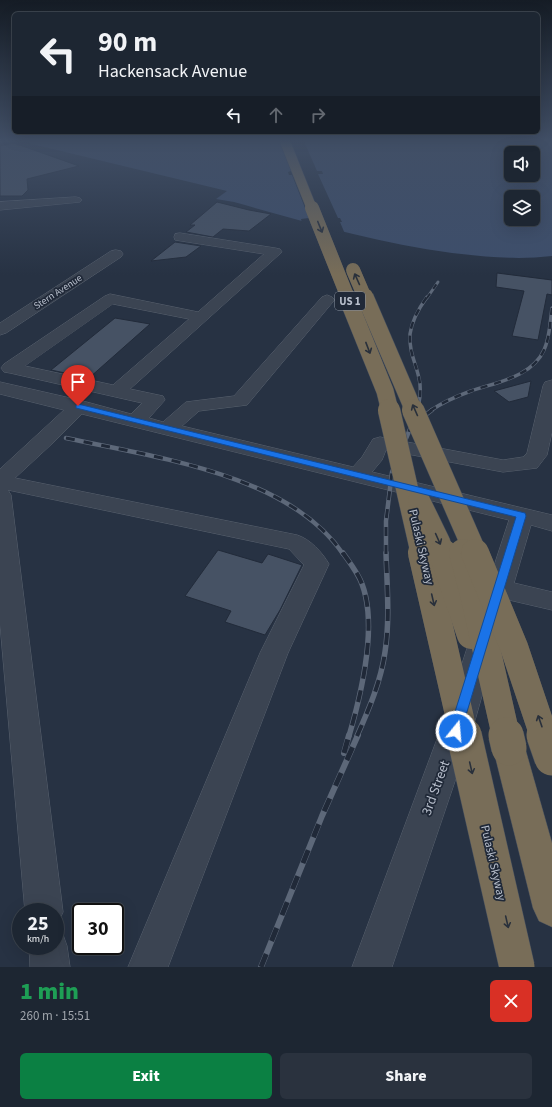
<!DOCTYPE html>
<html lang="en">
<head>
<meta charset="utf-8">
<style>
	body { margin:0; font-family:"Source Sans 3",sans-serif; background:#2a323e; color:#f1f3f6; height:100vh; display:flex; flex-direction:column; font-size:15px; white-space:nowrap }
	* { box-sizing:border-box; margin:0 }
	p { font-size:13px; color:#a0a5ac }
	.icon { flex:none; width:22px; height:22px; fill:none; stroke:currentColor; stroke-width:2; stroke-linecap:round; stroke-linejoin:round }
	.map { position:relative; height:967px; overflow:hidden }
	.sheet { display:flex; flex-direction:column; background:#1d2632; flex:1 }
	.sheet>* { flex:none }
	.hud { position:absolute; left:12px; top:12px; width:528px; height:122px; border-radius:6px; box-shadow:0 4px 16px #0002,0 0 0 1px #3b434d; background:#1d2632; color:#f1f3f6; overflow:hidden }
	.tools { position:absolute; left:504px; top:146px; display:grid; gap:8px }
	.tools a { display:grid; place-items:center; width:36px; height:36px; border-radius:6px; background:#1d2632; box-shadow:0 4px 16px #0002,0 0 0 1px #3b434d; font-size:20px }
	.speed { position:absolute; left:12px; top:903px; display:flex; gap:8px; font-size:20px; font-weight:700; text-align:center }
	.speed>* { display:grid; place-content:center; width:52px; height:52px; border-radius:50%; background:#1d2632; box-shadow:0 4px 16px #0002,0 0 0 1px #3b434d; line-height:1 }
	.speed small { font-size:10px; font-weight:400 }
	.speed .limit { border:2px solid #111; border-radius:6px; background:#fff; color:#111 }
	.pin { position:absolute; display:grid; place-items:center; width:34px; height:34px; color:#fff; margin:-41px -17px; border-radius:50% 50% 50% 0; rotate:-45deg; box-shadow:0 0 4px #0007 }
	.pin .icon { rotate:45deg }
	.me { position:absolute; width:44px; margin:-22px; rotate:17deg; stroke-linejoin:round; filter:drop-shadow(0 0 3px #0008) }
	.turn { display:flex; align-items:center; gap:14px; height:84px; padding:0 20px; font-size:18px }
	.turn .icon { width:52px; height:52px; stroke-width:2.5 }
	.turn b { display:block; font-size:28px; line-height:34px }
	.lanes { display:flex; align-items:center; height:38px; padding:0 20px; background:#0003; justify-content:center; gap:20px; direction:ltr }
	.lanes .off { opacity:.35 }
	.round { display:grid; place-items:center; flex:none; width:42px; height:42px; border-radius:6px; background:#2a323e }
	.head { display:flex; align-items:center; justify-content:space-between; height:68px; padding:0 20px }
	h1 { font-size:24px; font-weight:800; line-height:30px; color:#1e9e55 }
	.action { display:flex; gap:8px; margin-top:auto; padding:8px 20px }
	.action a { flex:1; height:46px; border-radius:6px; background:#0b8043; color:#fff; font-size:16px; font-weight:800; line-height:46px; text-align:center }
	.action a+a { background:#2a323e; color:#f1f3f6 }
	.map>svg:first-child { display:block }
	.water { fill:#3d4e6b; fill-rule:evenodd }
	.pier { fill:#273243 }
	.building { fill:#465264; stroke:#222b3a }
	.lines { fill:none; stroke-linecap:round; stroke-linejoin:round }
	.minor-casing { stroke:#59626f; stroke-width:1 }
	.highway-casing { stroke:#464f5d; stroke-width:1 }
	.minor { fill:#3b4452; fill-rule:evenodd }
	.highway { fill:#786d58; fill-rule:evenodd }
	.rail-far4-casing { stroke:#5d6879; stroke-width:3 }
	.rail-far3-casing { stroke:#5d6879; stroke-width:3.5 }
	.rail-far2-casing { stroke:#5d6879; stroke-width:4.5 }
	.rail-far1-casing { stroke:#5d6879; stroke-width:5.5 }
	.rail-casing { stroke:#5d6879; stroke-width:6 }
	.rail-far4 { stroke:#202938; stroke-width:2; stroke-dasharray:5.5; stroke-linecap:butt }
	.rail-far3 { stroke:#202938; stroke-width:2.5; stroke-dasharray:7; stroke-linecap:butt }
	.rail-far2 { stroke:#202938; stroke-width:3; stroke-dasharray:9; stroke-linecap:butt }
	.rail-far1 { stroke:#202938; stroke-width:4; stroke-dasharray:12; stroke-linecap:butt }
	.rail { stroke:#202938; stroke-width:5; stroke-dasharray:14; stroke-linecap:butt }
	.highway-bridge-far5-casing { stroke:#464f5d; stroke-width:11; stroke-linecap:butt }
	.highway-bridge-far4-casing { stroke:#464f5d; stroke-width:14; stroke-linecap:butt }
	.highway-bridge-far3-casing { stroke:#464f5d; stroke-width:18; stroke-linecap:butt }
	.highway-bridge-far2-casing { stroke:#464f5d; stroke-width:23; stroke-linecap:butt }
	.highway-bridge-far1-casing { stroke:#464f5d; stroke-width:28; stroke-linecap:butt }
	.highway-bridge-casing { stroke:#464f5d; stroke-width:36; stroke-linecap:butt }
	.highway-bridge-far5 { stroke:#786d58; stroke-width:10 }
	.highway-bridge-far4 { stroke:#786d58; stroke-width:14 }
	.highway-bridge-far3 { stroke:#786d58; stroke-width:17 }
	.highway-bridge-far2 { stroke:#786d58; stroke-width:22 }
	.highway-bridge-far1 { stroke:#786d58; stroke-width:28 }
	.highway-bridge { stroke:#786d58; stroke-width:35 }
	.oneway { stroke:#29303b }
	.route { fill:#1a73e8; stroke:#114b97 }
	.labels { text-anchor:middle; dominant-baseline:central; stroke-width:3.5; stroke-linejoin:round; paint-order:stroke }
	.far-street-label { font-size:10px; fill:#b8bfcc; stroke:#202938 }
	.shield { fill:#202938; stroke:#8a92a0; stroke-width:1 }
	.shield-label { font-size:11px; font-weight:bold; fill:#b8bfcc }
	.street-label { font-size:12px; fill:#b8bfcc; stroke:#202938 }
	.near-street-label { font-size:14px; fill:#b8bfcc; stroke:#202938 }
</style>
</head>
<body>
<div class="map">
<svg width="552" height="967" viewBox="0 0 552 967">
	<rect width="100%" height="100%" fill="#273243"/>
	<path class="water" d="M21,139H552V256C518,260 486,257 452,253C378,243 305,222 234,202L216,199L227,191L32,144ZM511,153H533V175H511ZM511,197H533V219H511Z"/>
	<polygon class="pier" points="278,139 303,139 317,171 322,171 323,174 318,174 338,218 340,218 342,222 340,222 345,234 312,226 311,223 302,223 301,219 309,218 292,175 289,175 288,172 291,171"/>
	<g class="building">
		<polygon points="14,143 79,166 27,179 28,190 22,196 0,196 0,146"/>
		<polygon points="217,202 249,210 271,214 249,231 223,229 213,237 186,232 195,225 190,225"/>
		<polygon points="175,242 201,246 186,257 151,261"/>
		<polygon points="497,273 552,280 552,295 547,294 538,340 512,336 524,291 496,287"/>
		<polygon points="115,318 150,324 89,378 51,370"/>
		<polygon points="531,381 528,397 509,402 494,391"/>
		<polygon points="218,550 262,563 268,554 302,565 280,610 265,635 225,622 231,611 185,596"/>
	</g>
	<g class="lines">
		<defs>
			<g id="minor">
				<polygon points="76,197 80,198 82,200 80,202 0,210 0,202"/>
				<path d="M180,233L275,248L280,249L282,252L130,389L163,396L165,400L149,418L163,422L186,402L234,396L322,297L327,295L332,297L335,300L332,303L247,405L199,411L182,426L353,467L362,457L373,439L380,437L503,460L523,457L527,453L543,386L545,382L552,380V432L547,455L537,468L503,472L386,450L382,460L372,472L552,515V531L531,525L514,583L552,592V610L509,600L472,731L392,967H352L440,731L509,520L82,414L55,441L15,478L297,535C310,539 322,552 329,564L288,653L168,967H128L260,653L304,565L289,549L8,490L11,495L63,912L57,925L55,926V912H25L0,624V469L64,410L0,394V382L79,400L131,414L142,403L10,373L4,372L1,368L4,364L105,296L110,294L198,312L264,254L175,240L174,237L175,234ZM113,304L189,319L113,385L25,366Z"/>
				<polygon points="116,250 121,251 123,254 121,257 6,333 0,335 0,323 111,251"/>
				<polygon points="55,929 62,932 67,946 70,967 30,967 29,946 55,946"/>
			</g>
			<polygon id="highway" points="509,734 520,738 525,748 552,843 552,927 539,921 533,908 493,748 498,738"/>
		</defs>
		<use href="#minor" class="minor-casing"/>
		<use href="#highway" class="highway-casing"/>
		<use href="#minor" class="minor"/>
		<use href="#highway" class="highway"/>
		<defs>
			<polyline id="rail-far4" points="427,298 438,282"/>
			<g id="rail-far3">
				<path d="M417,411C428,375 408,363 410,334C412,320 419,308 427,297"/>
				<path d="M430,411C443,402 457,396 471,391C497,382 532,377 544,350C550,337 550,322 552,308"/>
			</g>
			<g id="rail-far2">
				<polyline points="413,428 420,419 432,410"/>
				<path d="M66,438C154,457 289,474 343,554"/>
				<polyline points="386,554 386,521 392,472 418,410"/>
			</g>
			<g id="rail-far1">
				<path d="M343,553C350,563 358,573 362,584C378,626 361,695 349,736"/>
				<path d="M357,736C369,709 381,681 385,652C390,619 387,586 386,553"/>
			</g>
			<g id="rail">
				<polyline points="344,753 349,735"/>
				<polyline points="261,967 322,816 358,735"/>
			</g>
		</defs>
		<use href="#rail-far4" class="rail-far4-casing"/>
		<use href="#rail-far3" class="rail-far3-casing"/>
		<use href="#rail-far2" class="rail-far2-casing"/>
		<use href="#rail-far1" class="rail-far1-casing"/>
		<use href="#rail" class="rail-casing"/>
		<use href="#rail-far4" class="rail-far4"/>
		<use href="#rail-far3" class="rail-far3"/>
		<use href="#rail-far2" class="rail-far2"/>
		<use href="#rail-far1" class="rail-far1"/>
		<use href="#rail" class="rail"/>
		<defs>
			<polyline id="highway-bridge-far5" points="284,139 312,209"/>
			<g id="highway-bridge-far4">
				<polyline points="312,208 348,298"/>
				<polyline points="353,270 365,298"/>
			</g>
			<g id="highway-bridge-far3">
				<polyline points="347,297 385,391 390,411"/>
				<polyline points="365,297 414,411"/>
			</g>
			<g id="highway-bridge-far2">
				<polyline points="389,410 422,554"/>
				<polyline points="413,410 476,554"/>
				<polyline points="419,501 439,542 443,554"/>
			</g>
			<g id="highway-bridge-far1">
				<polyline points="422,553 464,736"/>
				<polyline points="443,553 471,635"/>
				<polyline points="463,553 473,590 506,736"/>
				<polyline points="475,553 514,647 544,736"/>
			</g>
			<g id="highway-bridge">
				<polyline points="464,735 517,967"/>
				<polyline points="506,735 509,748"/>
				<polyline points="544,735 552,758"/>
			</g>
		</defs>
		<use href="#highway-bridge-far5" class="highway-bridge-far5-casing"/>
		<use href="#highway-bridge-far4" class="highway-bridge-far4-casing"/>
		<use href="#highway-bridge-far3" class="highway-bridge-far3-casing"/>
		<use href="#highway-bridge-far2" class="highway-bridge-far2-casing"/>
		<use href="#highway-bridge-far1" class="highway-bridge-far1-casing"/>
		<use href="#highway-bridge" class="highway-bridge-casing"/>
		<use href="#highway-bridge-far5" class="highway-bridge-far5"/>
		<use href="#highway-bridge-far4" class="highway-bridge-far4"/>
		<use href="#highway-bridge-far3" class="highway-bridge-far3"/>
		<use href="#highway-bridge-far2" class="highway-bridge-far2"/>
		<use href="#highway-bridge-far1" class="highway-bridge-far1"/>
		<use href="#highway-bridge" class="highway-bridge"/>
	</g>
	<defs><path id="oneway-shaft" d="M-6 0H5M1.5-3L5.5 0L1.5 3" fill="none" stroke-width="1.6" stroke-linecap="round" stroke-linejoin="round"/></defs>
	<g class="oneway">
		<use href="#oneway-shaft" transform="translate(320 227) rotate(68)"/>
		<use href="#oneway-shaft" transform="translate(357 279) rotate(-114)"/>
		<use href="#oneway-shaft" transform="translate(368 348) rotate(69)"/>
		<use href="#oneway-shaft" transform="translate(415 410) rotate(-114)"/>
		<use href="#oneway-shaft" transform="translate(438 539) rotate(66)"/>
		<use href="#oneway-shaft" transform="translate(433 600) rotate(77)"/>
		<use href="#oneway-shaft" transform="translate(540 721) rotate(-109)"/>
		<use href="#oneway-shaft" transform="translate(471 768) rotate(77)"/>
		<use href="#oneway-shaft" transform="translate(507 922) rotate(77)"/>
	</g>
	<linearGradient id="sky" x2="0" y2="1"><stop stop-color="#151c25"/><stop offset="0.51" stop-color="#414f66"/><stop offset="1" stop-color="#414f66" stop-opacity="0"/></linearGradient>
	<rect width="552" height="275" fill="url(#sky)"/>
	<polygon class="route" points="78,404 525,513 526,516 460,735 456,737 451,735 449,731 516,517 76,408 76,405"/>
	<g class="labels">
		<g class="far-street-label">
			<text transform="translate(58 292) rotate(-33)">Stern Avenue</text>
		</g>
		<rect class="shield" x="335" y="292" width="30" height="18" rx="3"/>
		<g class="shield-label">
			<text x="350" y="301">US 1</text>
		</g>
		<g class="street-label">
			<text transform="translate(421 547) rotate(77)">Pulaski Skyway</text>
			<text transform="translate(493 863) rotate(77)">Pulaski Skyway</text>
		</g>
		<g class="near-street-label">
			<text transform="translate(436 788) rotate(-70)">3rd Street</text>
		</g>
	</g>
</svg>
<div class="tools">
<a><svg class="icon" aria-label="sound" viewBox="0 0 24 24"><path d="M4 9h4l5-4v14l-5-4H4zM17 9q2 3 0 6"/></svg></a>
<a><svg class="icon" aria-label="layers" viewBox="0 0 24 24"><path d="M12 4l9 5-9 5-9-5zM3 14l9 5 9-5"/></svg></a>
</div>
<div class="speed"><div>25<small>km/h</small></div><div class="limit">30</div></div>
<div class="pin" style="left:78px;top:406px;background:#d93025"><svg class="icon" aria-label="arrive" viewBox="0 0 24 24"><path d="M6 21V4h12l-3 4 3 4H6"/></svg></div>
<svg class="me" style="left:456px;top:731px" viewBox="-20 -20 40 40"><circle r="17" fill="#1a73e8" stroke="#fff" stroke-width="3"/><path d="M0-11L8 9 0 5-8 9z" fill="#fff"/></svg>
<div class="hud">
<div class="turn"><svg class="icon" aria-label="left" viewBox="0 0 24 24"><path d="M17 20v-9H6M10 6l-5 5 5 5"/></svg><div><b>90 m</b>Hackensack Avenue</div></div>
<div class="lanes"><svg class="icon" aria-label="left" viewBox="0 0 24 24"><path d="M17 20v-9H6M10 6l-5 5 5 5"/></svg><svg class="icon off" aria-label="ahead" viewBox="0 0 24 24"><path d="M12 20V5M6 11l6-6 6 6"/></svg><svg class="icon off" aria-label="right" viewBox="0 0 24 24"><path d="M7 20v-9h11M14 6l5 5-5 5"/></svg></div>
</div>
</div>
<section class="sheet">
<div class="head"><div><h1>1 min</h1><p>260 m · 15:51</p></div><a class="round" style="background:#d93025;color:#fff"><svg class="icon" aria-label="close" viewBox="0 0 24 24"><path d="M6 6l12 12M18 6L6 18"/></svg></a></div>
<div class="action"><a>Exit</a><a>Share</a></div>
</section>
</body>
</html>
